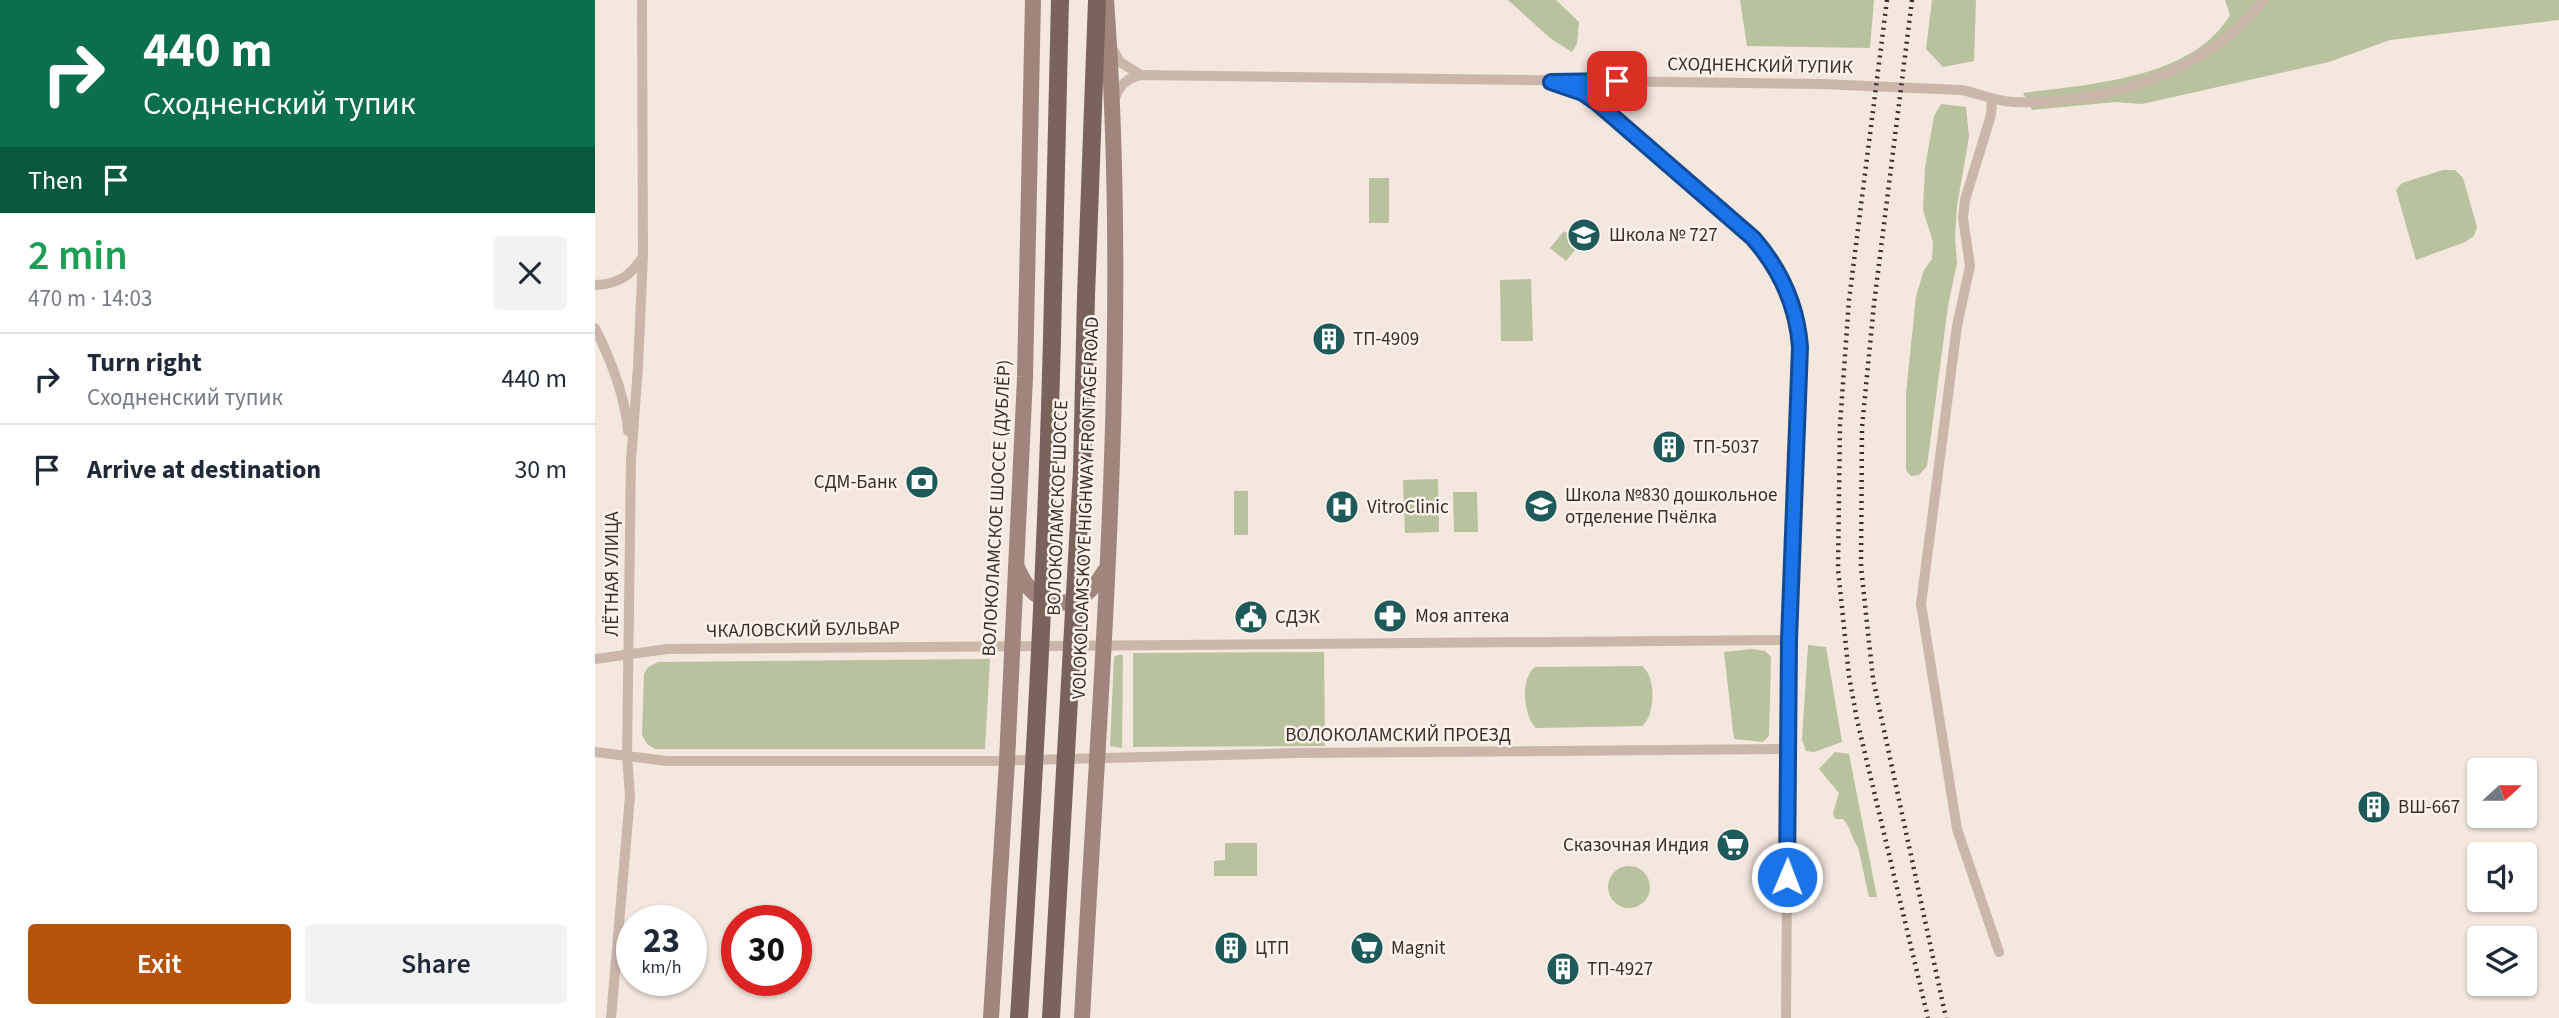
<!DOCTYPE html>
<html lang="en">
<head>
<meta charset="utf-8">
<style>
	body { margin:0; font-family:"Source Sans 3",sans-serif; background:#f2f2f3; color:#1f2937; height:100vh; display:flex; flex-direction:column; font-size:26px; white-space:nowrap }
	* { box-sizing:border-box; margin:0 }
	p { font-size:23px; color:#747a83 }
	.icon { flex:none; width:38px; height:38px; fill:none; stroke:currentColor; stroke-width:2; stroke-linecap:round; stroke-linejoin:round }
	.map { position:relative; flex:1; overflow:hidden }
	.details { display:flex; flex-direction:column; background:#fff; width:595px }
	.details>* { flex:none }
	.guide { background:#0b6e4f; color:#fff; overflow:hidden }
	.needle { width:46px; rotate:69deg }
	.tools { position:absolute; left:1872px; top:758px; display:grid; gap:14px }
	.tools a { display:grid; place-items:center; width:70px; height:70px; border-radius:7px; background:#fff; box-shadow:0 2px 5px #0004; font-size:35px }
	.speed { position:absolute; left:21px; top:905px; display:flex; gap:14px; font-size:35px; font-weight:700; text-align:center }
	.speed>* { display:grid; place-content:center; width:91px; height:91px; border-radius:50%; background:#fff; box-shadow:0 2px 5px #0004; line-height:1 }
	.speed small { font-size:18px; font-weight:400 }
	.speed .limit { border:10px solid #d22; background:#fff; color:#111 }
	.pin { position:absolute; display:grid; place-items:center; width:60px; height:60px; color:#fff; margin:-30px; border-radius:14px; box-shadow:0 4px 10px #0006 }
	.me { position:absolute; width:77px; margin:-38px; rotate:1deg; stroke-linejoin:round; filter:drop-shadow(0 0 5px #0008) }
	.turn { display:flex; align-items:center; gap:24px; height:147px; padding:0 28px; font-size:32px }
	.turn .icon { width:91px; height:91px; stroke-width:2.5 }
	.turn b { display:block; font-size:49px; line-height:60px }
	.then { display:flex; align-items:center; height:66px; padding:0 28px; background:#0003; gap:14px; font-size:26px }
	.round { display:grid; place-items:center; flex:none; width:74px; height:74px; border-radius:7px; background:#f2f2f3 }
	.summary { display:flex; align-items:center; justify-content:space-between; height:119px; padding:0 28px }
	h1 { font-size:42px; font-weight:600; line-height:52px; color:#1e9e55 }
	.cta { display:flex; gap:14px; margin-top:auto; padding:14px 28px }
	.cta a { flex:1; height:80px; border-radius:7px; background:#b45309; color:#fff; font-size:28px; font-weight:600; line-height:80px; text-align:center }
	.cta a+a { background:#f2f2f3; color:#1f2937 }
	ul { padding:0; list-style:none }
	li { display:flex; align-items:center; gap:21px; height:91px; padding:0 28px; border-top:2px solid #e0e1e3 }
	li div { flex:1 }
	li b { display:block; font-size:26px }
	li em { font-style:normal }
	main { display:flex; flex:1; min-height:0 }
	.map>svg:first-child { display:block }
	.green { fill:#b8c29e }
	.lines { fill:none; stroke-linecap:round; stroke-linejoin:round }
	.street { stroke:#cbb7aa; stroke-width:10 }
	.secondary { stroke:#9f857b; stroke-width:16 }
	.primary { stroke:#7a635a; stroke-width:18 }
	.rail { stroke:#382d29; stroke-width:4.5; stroke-dasharray:2 5; stroke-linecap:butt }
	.primary-bridge { stroke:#7a635a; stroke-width:18 }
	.route-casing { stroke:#114b97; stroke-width:18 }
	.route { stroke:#1a73e8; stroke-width:12 }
	.labels { text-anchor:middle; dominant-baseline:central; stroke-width:5; stroke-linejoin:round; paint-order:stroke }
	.street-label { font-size:19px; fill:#382d29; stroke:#faf2eb }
	.poi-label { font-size:19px; fill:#382d29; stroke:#faf2eb; text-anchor:start }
</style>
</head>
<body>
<main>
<section class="details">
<div class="guide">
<div class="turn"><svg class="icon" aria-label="right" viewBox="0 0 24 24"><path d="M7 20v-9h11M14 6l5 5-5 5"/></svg><div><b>440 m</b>Сходненский тупик</div></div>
<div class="then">Then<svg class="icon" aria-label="arrive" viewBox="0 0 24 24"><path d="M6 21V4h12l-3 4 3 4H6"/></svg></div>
</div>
<div class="summary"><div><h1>2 min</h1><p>470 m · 14:03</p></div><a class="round"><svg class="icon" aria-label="close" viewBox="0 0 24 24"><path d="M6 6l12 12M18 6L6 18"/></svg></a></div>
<ul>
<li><svg class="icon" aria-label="right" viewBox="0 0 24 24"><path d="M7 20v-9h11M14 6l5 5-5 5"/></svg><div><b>Turn right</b><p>Сходненский тупик</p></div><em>440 m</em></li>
<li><svg class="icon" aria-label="arrive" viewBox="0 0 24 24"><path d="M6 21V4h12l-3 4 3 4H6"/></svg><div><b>Arrive at destination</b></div><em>30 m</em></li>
</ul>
<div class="cta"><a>Exit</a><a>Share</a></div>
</section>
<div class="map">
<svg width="1964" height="1018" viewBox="0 0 1964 1018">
	<rect width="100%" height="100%" fill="#f3e7de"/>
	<g class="green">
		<polygon points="913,0 961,0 984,22 982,44 977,52 955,38"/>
		<polygon points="1145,0 1279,0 1275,48 1152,46"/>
		<polygon points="1337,0 1381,0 1379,61 1348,67 1331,49"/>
		<path d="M1630,0H1964V20L1795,40L1734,62L1547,104L1520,102L1437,110L1428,93C1495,84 1597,79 1635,15Z"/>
		<polygon points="1346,104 1371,107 1374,137 1362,206 1360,237 1362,263 1353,306 1332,466 1324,475 1316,476 1311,470 1311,394 1321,296 1329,270 1337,259 1338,242 1328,210 1330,168 1339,116"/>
		<polygon points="1848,170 1860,170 1868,178 1882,227 1879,236 1870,242 1821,260 1801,190 1807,183"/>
		<rect x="774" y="178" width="20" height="45"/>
		<polygon points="969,231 985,244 971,261 955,248"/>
		<polygon points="936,279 938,341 906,341 905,280"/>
		<polygon points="843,479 844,532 810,533 808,480"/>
		<rect x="639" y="491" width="14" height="44"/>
		<polygon points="858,492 882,492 883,532 859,532"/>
		<polygon points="1213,645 1231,647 1247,742 1219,752 1211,751 1207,740"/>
		<polygon points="1157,649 1170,651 1176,657 1174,736 1168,742 1139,739 1129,652"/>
		<polygon points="729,652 730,746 538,747 538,653"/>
		<polygon points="523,655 528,655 527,748 515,746 519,657"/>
		<polygon points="395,659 390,749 60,749 52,744 47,735 49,674 53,667 63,662"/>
		<path d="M1047,666C1061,676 1061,715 1047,726L941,728C928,716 925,678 940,667Z"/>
		<path d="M1240,752L1254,754L1282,897H1274L1263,847C1256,838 1256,827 1248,819H1240L1238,813L1244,793L1224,769Z"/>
		<polygon points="630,843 662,843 662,876 619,876 619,861 630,860"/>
		<circle cx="1034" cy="887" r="21"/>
	</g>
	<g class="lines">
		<g class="street">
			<polyline points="516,46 525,62 546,75"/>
			<path d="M966,85L988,93L1001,102L1158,238C1186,269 1202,305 1205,347L1194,640L1191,1018"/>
			<polyline points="1397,100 1396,115 1370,200 1368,218 1375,266 1362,326 1326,604 1362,829 1404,952"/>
			<path d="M519,101C524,86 531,78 546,75L1226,84L1366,90C1384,93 1399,101 1418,102C1509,105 1611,73 1669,0"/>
			<path d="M0,285C22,284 35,277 47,258"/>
			<path d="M0,328C16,360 30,395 33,431"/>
			<polyline points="0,659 72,649 1194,640"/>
			<polyline points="0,752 72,761 397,761 703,753 1194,749"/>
			<polyline points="16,1018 35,796 32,756 36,460 43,367 48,256 47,0"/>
		</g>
		<g class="secondary">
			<path d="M422,567C440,614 486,614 509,572"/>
			<polyline points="396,1018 412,761 430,377 438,0"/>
			<path d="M487,1018C505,680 536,339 511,0"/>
		</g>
		<g class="primary">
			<polyline points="458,295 465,0"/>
			<polyline points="491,296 502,0"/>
		</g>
		<g class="rail">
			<polyline points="1292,0 1254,300 1245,425 1243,569 1254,676 1262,720 1333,1018"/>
			<polyline points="1317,0 1279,304 1267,427 1266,567 1278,679 1351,1018"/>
		</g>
		<g class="primary-bridge">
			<path d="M424,1018C439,777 453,536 458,295"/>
			<polyline points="456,1018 487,470 491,296"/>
		</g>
	</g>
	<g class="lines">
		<defs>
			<path id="route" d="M1022,81L956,82L988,93L1001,102L1158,238C1185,269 1202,305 1205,347L1194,640L1192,877"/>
		</defs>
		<use href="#route" class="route-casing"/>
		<use href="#route" class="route"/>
	</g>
	<defs>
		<symbol id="school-disc" viewBox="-11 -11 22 22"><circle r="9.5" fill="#1e5a5a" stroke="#faf2eb"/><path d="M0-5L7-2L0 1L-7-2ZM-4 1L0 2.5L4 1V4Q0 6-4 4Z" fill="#fff"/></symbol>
		<symbol id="building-disc" viewBox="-11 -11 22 22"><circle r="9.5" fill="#1e5a5a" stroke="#faf2eb"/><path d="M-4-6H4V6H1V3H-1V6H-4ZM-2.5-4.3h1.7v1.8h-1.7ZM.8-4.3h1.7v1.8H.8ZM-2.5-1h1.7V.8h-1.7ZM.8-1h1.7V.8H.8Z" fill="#fff"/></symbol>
		<symbol id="bank-disc" viewBox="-11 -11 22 22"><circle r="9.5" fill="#1e5a5a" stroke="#faf2eb"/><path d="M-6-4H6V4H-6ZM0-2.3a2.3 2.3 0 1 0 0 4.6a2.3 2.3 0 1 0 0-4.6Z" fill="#fff"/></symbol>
		<symbol id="hospital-disc" viewBox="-11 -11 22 22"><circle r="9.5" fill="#1e5a5a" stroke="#faf2eb"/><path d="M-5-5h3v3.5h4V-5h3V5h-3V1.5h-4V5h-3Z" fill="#fff"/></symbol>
		<symbol id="pharmacy-disc" viewBox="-11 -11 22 22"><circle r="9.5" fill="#1e5a5a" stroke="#faf2eb"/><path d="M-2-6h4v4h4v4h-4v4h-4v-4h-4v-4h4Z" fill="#fff"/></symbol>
		<symbol id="civic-disc" viewBox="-11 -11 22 22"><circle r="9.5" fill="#1e5a5a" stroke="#faf2eb"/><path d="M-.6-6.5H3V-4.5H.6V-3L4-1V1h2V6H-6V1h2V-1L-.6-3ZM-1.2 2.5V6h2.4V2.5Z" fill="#fff"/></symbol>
		<symbol id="supermarket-disc" viewBox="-11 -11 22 22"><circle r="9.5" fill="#1e5a5a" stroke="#faf2eb"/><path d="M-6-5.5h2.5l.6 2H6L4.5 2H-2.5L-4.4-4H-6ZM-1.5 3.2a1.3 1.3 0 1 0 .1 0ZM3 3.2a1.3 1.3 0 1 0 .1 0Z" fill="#fff"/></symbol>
	</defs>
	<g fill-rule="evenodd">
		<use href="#school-disc" x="970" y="216" width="38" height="38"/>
		<use href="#building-disc" x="715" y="320" width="38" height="38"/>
		<use href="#building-disc" x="1055" y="428" width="38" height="38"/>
		<use href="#bank-disc" x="308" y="463" width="38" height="38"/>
		<use href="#school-disc" x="927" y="487" width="38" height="38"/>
		<use href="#hospital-disc" x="728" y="488" width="38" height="38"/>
		<use href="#pharmacy-disc" x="776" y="597" width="38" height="38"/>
		<use href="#civic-disc" x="637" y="598" width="38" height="38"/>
		<use href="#building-disc" x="1760" y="788" width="38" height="38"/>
		<use href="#supermarket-disc" x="1119" y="826" width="38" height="38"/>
		<use href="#building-disc" x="617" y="929" width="38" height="38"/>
		<use href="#supermarket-disc" x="753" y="929" width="38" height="38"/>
		<use href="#building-disc" x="949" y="950" width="38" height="38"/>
	</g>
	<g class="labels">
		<g class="street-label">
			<text transform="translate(1165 66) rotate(1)">СХОДНЕНСКИЙ ТУПИК</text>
			<text transform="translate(402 508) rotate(-87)">ВОЛОКОЛАМСКОЕ ШОССЕ (ДУБЛЁР)</text>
			<text transform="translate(463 508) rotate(-88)">ВОЛОКОЛАМСКОЕ ШОССЕ</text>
			<text transform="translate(491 508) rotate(-88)">VOLOKOLOAMSKOYE HIGHWAY FRONTAGE ROAD</text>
			<text transform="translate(17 574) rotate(-90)">ЛЁТНАЯ УЛИЦА</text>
			<text transform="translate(208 630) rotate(-1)">ЧКАЛОВСКИЙ БУЛЬВАР</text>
			<text x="803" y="735">ВОЛОКОЛАМСКИЙ ПРОЕЗД</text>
		</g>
		<g class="poi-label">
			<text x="1014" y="235">Школа № 727</text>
			<text x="758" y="339">ТП-4909</text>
			<text x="1098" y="447">ТП-5037</text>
			<text x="302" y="482" text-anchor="end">СДМ-Банк</text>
			<text x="970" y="495">Школа №830 дошкольное<tspan x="970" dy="22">отделение Пчёлка</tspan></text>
			<text x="772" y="507">VitroClinic</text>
			<text x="820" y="616">Моя аптека</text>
			<text x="680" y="617">СДЭК</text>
			<text x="1803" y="807">ВШ-667</text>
			<text x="1114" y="845" text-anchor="end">Сказочная Индия</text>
			<text x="660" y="948">ЦТП</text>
			<text x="796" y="948">Magnit</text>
			<text x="992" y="969">ТП-4927</text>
		</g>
	</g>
</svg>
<div class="tools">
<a><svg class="needle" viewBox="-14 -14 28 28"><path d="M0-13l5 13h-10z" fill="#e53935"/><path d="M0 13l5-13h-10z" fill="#747a83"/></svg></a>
<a><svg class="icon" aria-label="sound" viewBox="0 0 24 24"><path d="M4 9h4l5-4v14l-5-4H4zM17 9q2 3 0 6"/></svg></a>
<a><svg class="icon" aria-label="layers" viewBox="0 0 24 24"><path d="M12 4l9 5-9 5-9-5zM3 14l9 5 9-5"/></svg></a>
</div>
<div class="speed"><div>23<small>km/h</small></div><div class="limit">30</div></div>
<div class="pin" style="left:1022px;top:81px;background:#d93025"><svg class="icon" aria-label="arrive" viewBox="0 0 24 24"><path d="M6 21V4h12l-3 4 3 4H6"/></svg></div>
<svg class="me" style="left:1192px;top:877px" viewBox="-20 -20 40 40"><circle r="17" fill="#1a73e8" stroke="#fff" stroke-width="3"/><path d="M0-11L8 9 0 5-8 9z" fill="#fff"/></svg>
</div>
</main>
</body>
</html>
